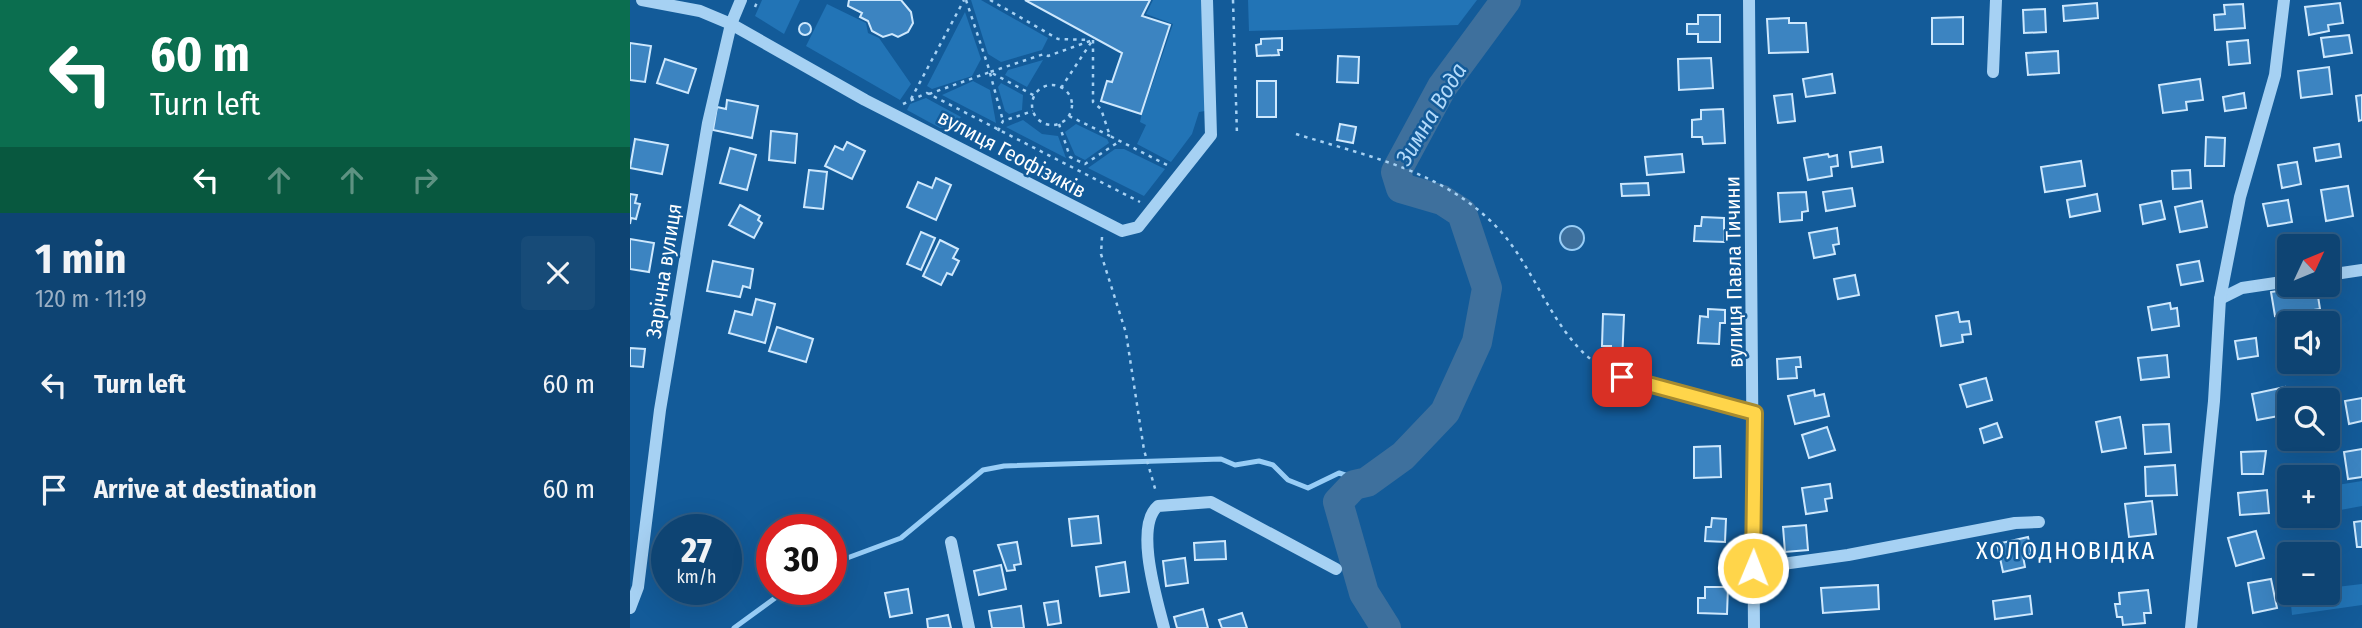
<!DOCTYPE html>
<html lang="en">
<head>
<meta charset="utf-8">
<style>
	body { margin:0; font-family:"Fira Sans Condensed",sans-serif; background:#174b78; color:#f1f3f6; height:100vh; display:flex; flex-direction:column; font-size:26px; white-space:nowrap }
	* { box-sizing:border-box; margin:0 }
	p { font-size:23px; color:#9bb0c4 }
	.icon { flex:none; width:38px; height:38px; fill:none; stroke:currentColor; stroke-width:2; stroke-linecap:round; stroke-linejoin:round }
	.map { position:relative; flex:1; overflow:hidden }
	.sheet { display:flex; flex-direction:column; background:#0e4473; width:630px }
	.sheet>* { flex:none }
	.hud { background:#0b6e4f; color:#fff; overflow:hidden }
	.needle { width:46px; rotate:46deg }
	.fabs { position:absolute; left:1647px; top:234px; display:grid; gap:14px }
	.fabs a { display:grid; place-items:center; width:63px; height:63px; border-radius:7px; background:#0e4473; box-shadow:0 7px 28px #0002,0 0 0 2px #2e5c85; font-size:35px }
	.speed { position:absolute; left:21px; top:514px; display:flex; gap:14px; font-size:35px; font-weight:700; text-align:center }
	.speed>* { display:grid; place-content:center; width:91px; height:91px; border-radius:50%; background:#0e4473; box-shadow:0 7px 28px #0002,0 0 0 2px #2e5c85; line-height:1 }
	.speed small { font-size:18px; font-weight:400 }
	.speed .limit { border:10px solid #d22; background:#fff; color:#111 }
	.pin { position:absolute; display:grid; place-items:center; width:60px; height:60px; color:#fff; margin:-30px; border-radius:14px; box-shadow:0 4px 10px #0006 }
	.me { position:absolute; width:77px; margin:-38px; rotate:1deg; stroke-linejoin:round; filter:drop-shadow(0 0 5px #0008) }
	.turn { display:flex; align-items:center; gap:24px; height:147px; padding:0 35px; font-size:32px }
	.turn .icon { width:91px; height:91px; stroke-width:2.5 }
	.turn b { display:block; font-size:49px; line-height:60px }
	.lanes { display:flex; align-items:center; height:66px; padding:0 35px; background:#0003; justify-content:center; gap:35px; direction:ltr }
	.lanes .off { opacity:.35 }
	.round { display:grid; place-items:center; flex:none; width:74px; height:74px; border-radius:7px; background:#174b78 }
	.head { display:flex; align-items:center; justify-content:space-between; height:119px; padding:0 35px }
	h1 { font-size:42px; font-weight:700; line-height:52px }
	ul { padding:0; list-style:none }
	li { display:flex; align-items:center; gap:21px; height:105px; padding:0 35px }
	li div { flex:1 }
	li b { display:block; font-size:26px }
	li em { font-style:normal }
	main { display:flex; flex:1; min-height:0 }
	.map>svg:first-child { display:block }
	.green { fill:#2274b6 }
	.water { fill:#3e709d; stroke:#98cdf6; stroke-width:2 }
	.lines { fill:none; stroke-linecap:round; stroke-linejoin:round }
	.stream { stroke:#98cdf6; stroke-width:5 }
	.river { stroke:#3e709d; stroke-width:30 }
	.building { fill:#3c84c1; stroke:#cee8fd; stroke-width:2 }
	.path { stroke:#a6d1f3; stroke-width:2.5; stroke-dasharray:3.5 5; stroke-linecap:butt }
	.minor { stroke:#a6d1f3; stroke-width:12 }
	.route-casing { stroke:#a68a30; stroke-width:18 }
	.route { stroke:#ffd54a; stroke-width:12 }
	.labels { text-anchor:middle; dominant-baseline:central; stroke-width:5; stroke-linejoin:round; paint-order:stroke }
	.street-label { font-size:21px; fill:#fff; stroke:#135b99 }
	.water-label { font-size:23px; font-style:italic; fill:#b3dafa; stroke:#135b99 }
	.quarter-label { font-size:24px; letter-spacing:2px; fill:#fff; stroke:#135b99 }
</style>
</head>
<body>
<main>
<section class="sheet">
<div class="hud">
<div class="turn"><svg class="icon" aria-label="left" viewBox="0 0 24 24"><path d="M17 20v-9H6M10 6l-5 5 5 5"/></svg><div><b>60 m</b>Turn left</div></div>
<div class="lanes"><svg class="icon" aria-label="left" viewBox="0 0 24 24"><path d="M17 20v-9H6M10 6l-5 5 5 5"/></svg><svg class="icon off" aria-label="ahead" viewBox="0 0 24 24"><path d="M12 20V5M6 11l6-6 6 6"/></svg><svg class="icon off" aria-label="ahead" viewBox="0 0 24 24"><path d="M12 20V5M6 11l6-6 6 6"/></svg><svg class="icon off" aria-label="right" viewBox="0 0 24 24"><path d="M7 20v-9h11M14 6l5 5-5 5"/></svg></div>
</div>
<div class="head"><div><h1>1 min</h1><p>120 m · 11:19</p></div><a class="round"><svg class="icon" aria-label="close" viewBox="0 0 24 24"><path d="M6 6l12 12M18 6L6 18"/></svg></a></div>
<ul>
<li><svg class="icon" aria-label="left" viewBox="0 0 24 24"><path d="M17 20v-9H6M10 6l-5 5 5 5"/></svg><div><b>Turn left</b></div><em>60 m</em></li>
<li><svg class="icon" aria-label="arrive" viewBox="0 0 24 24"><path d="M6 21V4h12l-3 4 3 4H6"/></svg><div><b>Arrive at destination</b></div><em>60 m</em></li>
</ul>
</section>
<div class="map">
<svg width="1732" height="628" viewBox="0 0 1732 628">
	<rect width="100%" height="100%" fill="#135b99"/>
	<g class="green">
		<polygon points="132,0 170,0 154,34 125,16"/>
		<polygon points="341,0 351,0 418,38 412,50 371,62 358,54"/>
		<polygon points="523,0 572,0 575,111 569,112 562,134 541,162 507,144 516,125 510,122 511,117 543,24 516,14"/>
		<polygon points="618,0 847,0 828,25 619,31"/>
		<polygon points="197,4 236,23 238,33 249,38 281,84 270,100 176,46"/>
		<polygon points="335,12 351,59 342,76 302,89 297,86"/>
		<polygon points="413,60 397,87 375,75 378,70"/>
		<polygon points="343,81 360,90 366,123 312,95"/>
		<polygon points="371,83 393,95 392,110 379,114 375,111 368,87"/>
		<polygon points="296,98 331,117 322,127 310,128 277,110 280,104"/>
		<polygon points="393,120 412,134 428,136 436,158 376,127"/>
		<polygon points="446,124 477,139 479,143 455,160 445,155 435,132"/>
		<polygon points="485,149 494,149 535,169 514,196 458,168"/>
		<polygon points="1732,481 1732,506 1705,511 1701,486"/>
		<polygon points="1732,584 1732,605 1662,615 1660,594 1698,593 1698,588"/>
	</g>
	<circle class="water" cx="942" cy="238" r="12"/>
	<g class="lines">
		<g class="stream">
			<polyline points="201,564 271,538 353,470 374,466 591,459 605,465 629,461 643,465 658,480 678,488 709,473 737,482"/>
			<polyline points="104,628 156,590"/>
		</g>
		<polyline class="river" points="756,628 734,593 708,502 724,485 737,482 773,456 815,412 847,342 857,288 832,213 812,200 771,188 766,172 812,87 876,0"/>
	</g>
	<g class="building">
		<polygon points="219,0 271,0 281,12 283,23 278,32 268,37 262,34 253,37 242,31 238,21 230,17 232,13 218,6"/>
		<polygon points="395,0 520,0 512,16 540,25 511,114 471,101 477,81 482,82 492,53"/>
		<polygon points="1467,3 1468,18 1434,21 1433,6"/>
		<polygon points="1710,3 1713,23 1698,25 1699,31 1679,35 1675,7"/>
		<polygon points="1613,4 1615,28 1585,30 1584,15 1595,14 1594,5"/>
		<polygon points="1415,9 1416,32 1394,33 1393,10"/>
		<polygon points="1068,15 1090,15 1090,42 1068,42 1068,34 1057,34 1057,24 1068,24"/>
		<polygon points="1333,17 1333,44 1302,44 1302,18"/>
		<polygon points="1159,18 1159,23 1176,23 1178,52 1139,53 1137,19"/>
		<circle cx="175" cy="29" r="6"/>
		<polygon points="1719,35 1722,53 1694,57 1691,38"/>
		<polygon points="652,38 652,50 648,50 649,55 627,56 626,45 631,44 631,39"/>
		<polygon points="1618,40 1620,63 1599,65 1597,42"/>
		<polygon points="0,43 21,46 15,82 0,80"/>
		<polygon points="1428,51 1429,73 1398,75 1396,53"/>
		<polygon points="708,56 729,57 728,83 707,82"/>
		<polygon points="1081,58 1083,88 1049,90 1048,59"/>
		<polygon points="35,59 66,69 58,93 27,83"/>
		<polygon points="1699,67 1702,94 1671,98 1668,71"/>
		<polygon points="1202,74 1205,93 1176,97 1173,79"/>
		<polygon points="1570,79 1573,100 1556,102 1557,110 1533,113 1529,85"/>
		<rect x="627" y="81" width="19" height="36"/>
		<polygon points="1614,93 1616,108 1595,111 1593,97"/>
		<polygon points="1162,94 1165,121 1148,123 1144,96"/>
		<polygon points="1732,95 1732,120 1729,121 1726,96"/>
		<polygon points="97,100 128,106 122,138 83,130 87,107 96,109"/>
		<polygon points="1093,109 1095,143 1073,144 1072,137 1062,137 1062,120 1071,119 1071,110"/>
		<polygon points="710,124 726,127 723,143 707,140"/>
		<polygon points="141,131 167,134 165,163 139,160"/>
		<polygon points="1576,137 1595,138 1594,166 1575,166"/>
		<polygon points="5,139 38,145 32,174 0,168"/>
		<polygon points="217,142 235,151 222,179 195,166 205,146 213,150"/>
		<polygon points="1709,144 1711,157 1686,161 1684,148"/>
		<polygon points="1251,147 1253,162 1222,167 1220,152"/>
		<polygon points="100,148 126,155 117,190 90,183"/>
		<polygon points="1052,154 1054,172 1017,175 1015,157"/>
		<polygon points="1198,154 1199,157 1207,155 1208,166 1201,167 1202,176 1178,180 1174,158"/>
		<polygon points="1451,161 1455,186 1415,192 1411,167"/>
		<polygon points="1667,162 1671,184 1652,188 1648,165"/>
		<polygon points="179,170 197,172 193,209 174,207"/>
		<polygon points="1560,170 1561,188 1543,189 1542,171"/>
		<polygon points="306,178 321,185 306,220 277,207 288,182 302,188"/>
		<polygon points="1018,183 1019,195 992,196 991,184"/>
		<polygon points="1718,186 1723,216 1696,221 1691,190"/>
		<polygon points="1222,188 1225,206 1196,211 1193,192"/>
		<polygon points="1176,192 1178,211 1172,212 1172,220 1150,222 1148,193"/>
		<polygon points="0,194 7,195 5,203 10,204 6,219 1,218 0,224"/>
		<polygon points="1467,194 1470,211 1440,217 1437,200"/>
		<polygon points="1658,200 1662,222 1638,226 1633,204"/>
		<polygon points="1531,201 1535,219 1513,224 1510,205"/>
		<polygon points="1572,201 1577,227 1550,232 1545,207"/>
		<polygon points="110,205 130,216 128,220 132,223 124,238 99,225"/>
		<polygon points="1072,217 1094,218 1094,242 1064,241 1065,226 1071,226"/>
		<polygon points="1207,228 1209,244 1203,245 1205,254 1184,258 1179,233"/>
		<polygon points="291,232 305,238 291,270 277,264"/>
		<polygon points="0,239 24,243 19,272 0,269"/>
		<polygon points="310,240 328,249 323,258 329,261 322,275 317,273 311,285 293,276"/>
		<polygon points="83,261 123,269 120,288 113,286 110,297 77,291"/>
		<polygon points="1569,261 1573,281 1551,285 1547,265"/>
		<polygon points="1225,275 1229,295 1208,299 1204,279"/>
		<polygon points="1674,287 1675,292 1687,290 1690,309 1645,316 1641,292"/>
		<polygon points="126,299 145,304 135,343 99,333 105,311 122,315"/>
		<polygon points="1540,303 1541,309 1547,308 1549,326 1522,330 1518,307"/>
		<polygon points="1078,309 1095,310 1095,323 1090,323 1089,344 1068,343 1070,316 1078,317"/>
		<polygon points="1328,312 1330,322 1339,321 1341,334 1332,335 1333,342 1311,346 1306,316"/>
		<polygon points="973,314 994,315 992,363 981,363 981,346 972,346"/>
		<polygon points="147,327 183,339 176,362 139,351"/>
		<polygon points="1626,338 1628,356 1608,359 1605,341"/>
		<polygon points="0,348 15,349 13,367 0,366"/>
		<polygon points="1537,355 1539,377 1511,380 1508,358"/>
		<polygon points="1170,357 1171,367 1166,367 1167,378 1148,379 1147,359"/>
		<polygon points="1356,378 1362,400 1337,407 1330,385"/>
		<polygon points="1655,387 1659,414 1627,420 1622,394"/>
		<polygon points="1184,390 1185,396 1194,394 1199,416 1165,424 1158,396"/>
		<polygon points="1732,398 1732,421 1719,424 1715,401"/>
		<polygon points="1490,417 1496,448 1472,452 1466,422"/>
		<polygon points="1367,423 1372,437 1354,443 1350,429"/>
		<polygon points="1539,424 1541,452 1515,454 1513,425"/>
		<polygon points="1197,427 1205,450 1179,458 1172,435"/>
		<polygon points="1090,446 1091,477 1064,478 1064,447"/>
		<polygon points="1732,449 1732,477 1718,479 1714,452"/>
		<polygon points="1636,451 1633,474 1612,474 1611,452"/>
		<polygon points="1545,465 1547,495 1516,496 1515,467"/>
		<polygon points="1200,484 1202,498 1195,499 1197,511 1176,514 1172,488"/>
		<polygon points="1637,490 1639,513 1610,515 1608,493"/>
		<polygon points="1522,501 1526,534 1499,537 1495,504"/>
		<polygon points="468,516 471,543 442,546 439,519"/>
		<polygon points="1082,518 1096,519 1095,542 1075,541 1076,527 1081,527"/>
		<polygon points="1732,521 1732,547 1727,547 1724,522"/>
		<polygon points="1176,525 1178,550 1155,552 1153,527"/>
		<polygon points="1626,531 1634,558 1606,566 1598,538"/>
		<polygon points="1398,537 1402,554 1393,556 1395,567 1373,572 1367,544"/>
		<polygon points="595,541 596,559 565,560 564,543"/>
		<polygon points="387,542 391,564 384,565 385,570 377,571 368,545"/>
		<polygon points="555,558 558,583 536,586 533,561"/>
		<polygon points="495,562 499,592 470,596 466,567"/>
		<polygon points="371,565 376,589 349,595 344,571"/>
		<polygon points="1641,579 1647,608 1623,613 1618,583"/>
		<polygon points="1248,585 1249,609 1193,613 1191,588"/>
		<polygon points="1075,587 1098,587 1097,614 1068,613 1068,598 1075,598"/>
		<polygon points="278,589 282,613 260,617 255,593"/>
		<polygon points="1518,590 1521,613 1514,613 1515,623 1493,625 1492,617 1487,617 1485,604 1490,604 1489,593"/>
		<polygon points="1400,596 1402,614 1365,619 1363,601"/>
		<polygon points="428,601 431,623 418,625 414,603"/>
		<polygon points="391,606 394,628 362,628 359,611"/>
		<polygon points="573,609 578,628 547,628 544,617"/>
		<polygon points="612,613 617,628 592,628 589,620"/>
		<polygon points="318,615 321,628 298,628 297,619"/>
	</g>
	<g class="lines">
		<g class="path">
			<polyline points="336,0 360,72 414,54 418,56 463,40"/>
			<polyline points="360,0 428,39 459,40"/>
			<polyline points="603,0 607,135"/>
			<polyline points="125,7 128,0"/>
			<polyline points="463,40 463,102 471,109 480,136 539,166"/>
			<polyline points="360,73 373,121"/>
			<circle cx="422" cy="105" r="20"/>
			<polyline points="431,88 464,38"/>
			<polyline points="299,94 360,72 405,96"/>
			<polyline points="281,99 334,0"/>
			<polyline points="273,104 297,93 510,202"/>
			<polyline points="439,116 480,136"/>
			<polyline points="429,124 440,157 455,164 490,141"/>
			<polyline points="368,131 373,121 403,111"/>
			<path d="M666,134C740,157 819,172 873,234C909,276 928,346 979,371"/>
			<polyline points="472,237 471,254 496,333 514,450 526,492"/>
		</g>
		<g class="minor">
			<polyline points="12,0 70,11 101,24 235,100 492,231 508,227 581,135 577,0"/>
			<polyline points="1119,0 1124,628"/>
			<polyline points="1363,72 1366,0"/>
			<polyline points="1698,275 1732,270"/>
			<polyline points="1590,299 1612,288 1659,281"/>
			<polyline points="992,377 1125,413"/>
			<polyline points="321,542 339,628"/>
			<polyline points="1123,568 1218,555 1385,523 1409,522"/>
			<polyline points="0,608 8,587 30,410 78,123 101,24 111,0"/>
			<path d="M534,628C527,600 504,526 528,506L581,502L706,569"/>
			<polyline points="1561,628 1584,401 1590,299 1610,197 1645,75 1654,0"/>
		</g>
	</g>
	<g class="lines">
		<defs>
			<polyline id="route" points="992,377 1125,413 1123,568"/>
		</defs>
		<use href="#route" class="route-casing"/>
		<use href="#route" class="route"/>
	</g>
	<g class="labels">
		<g class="street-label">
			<text transform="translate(382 154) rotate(28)">вулиця Геофізиків</text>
			<text transform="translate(34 271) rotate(-81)">Зарічна вулиця</text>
			<text transform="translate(1104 272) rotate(-91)">вулиця Павла Тичини</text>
		</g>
		<g class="water-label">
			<text transform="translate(801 114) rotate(-59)">Зимна Вода</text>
		</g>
		<g class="quarter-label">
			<text x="1436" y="551">ХОЛОДНОВІДКА</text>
		</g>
	</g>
</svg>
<div class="fabs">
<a><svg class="needle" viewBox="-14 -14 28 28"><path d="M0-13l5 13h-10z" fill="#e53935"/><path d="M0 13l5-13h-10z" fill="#9bb0c4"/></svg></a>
<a><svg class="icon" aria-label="sound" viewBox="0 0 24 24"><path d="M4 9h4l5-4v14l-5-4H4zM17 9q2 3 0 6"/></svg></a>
<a><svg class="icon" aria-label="search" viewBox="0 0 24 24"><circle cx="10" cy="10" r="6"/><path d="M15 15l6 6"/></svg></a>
<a>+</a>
<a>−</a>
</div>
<div class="speed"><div>27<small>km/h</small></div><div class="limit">30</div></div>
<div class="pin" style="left:992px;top:377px;background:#d93025"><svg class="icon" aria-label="arrive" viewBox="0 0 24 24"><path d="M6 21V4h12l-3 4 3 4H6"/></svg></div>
<svg class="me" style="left:1123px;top:568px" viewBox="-20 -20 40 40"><circle r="17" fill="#ffd54a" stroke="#fff" stroke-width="3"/><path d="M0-11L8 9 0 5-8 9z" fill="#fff"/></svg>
</div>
</main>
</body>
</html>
